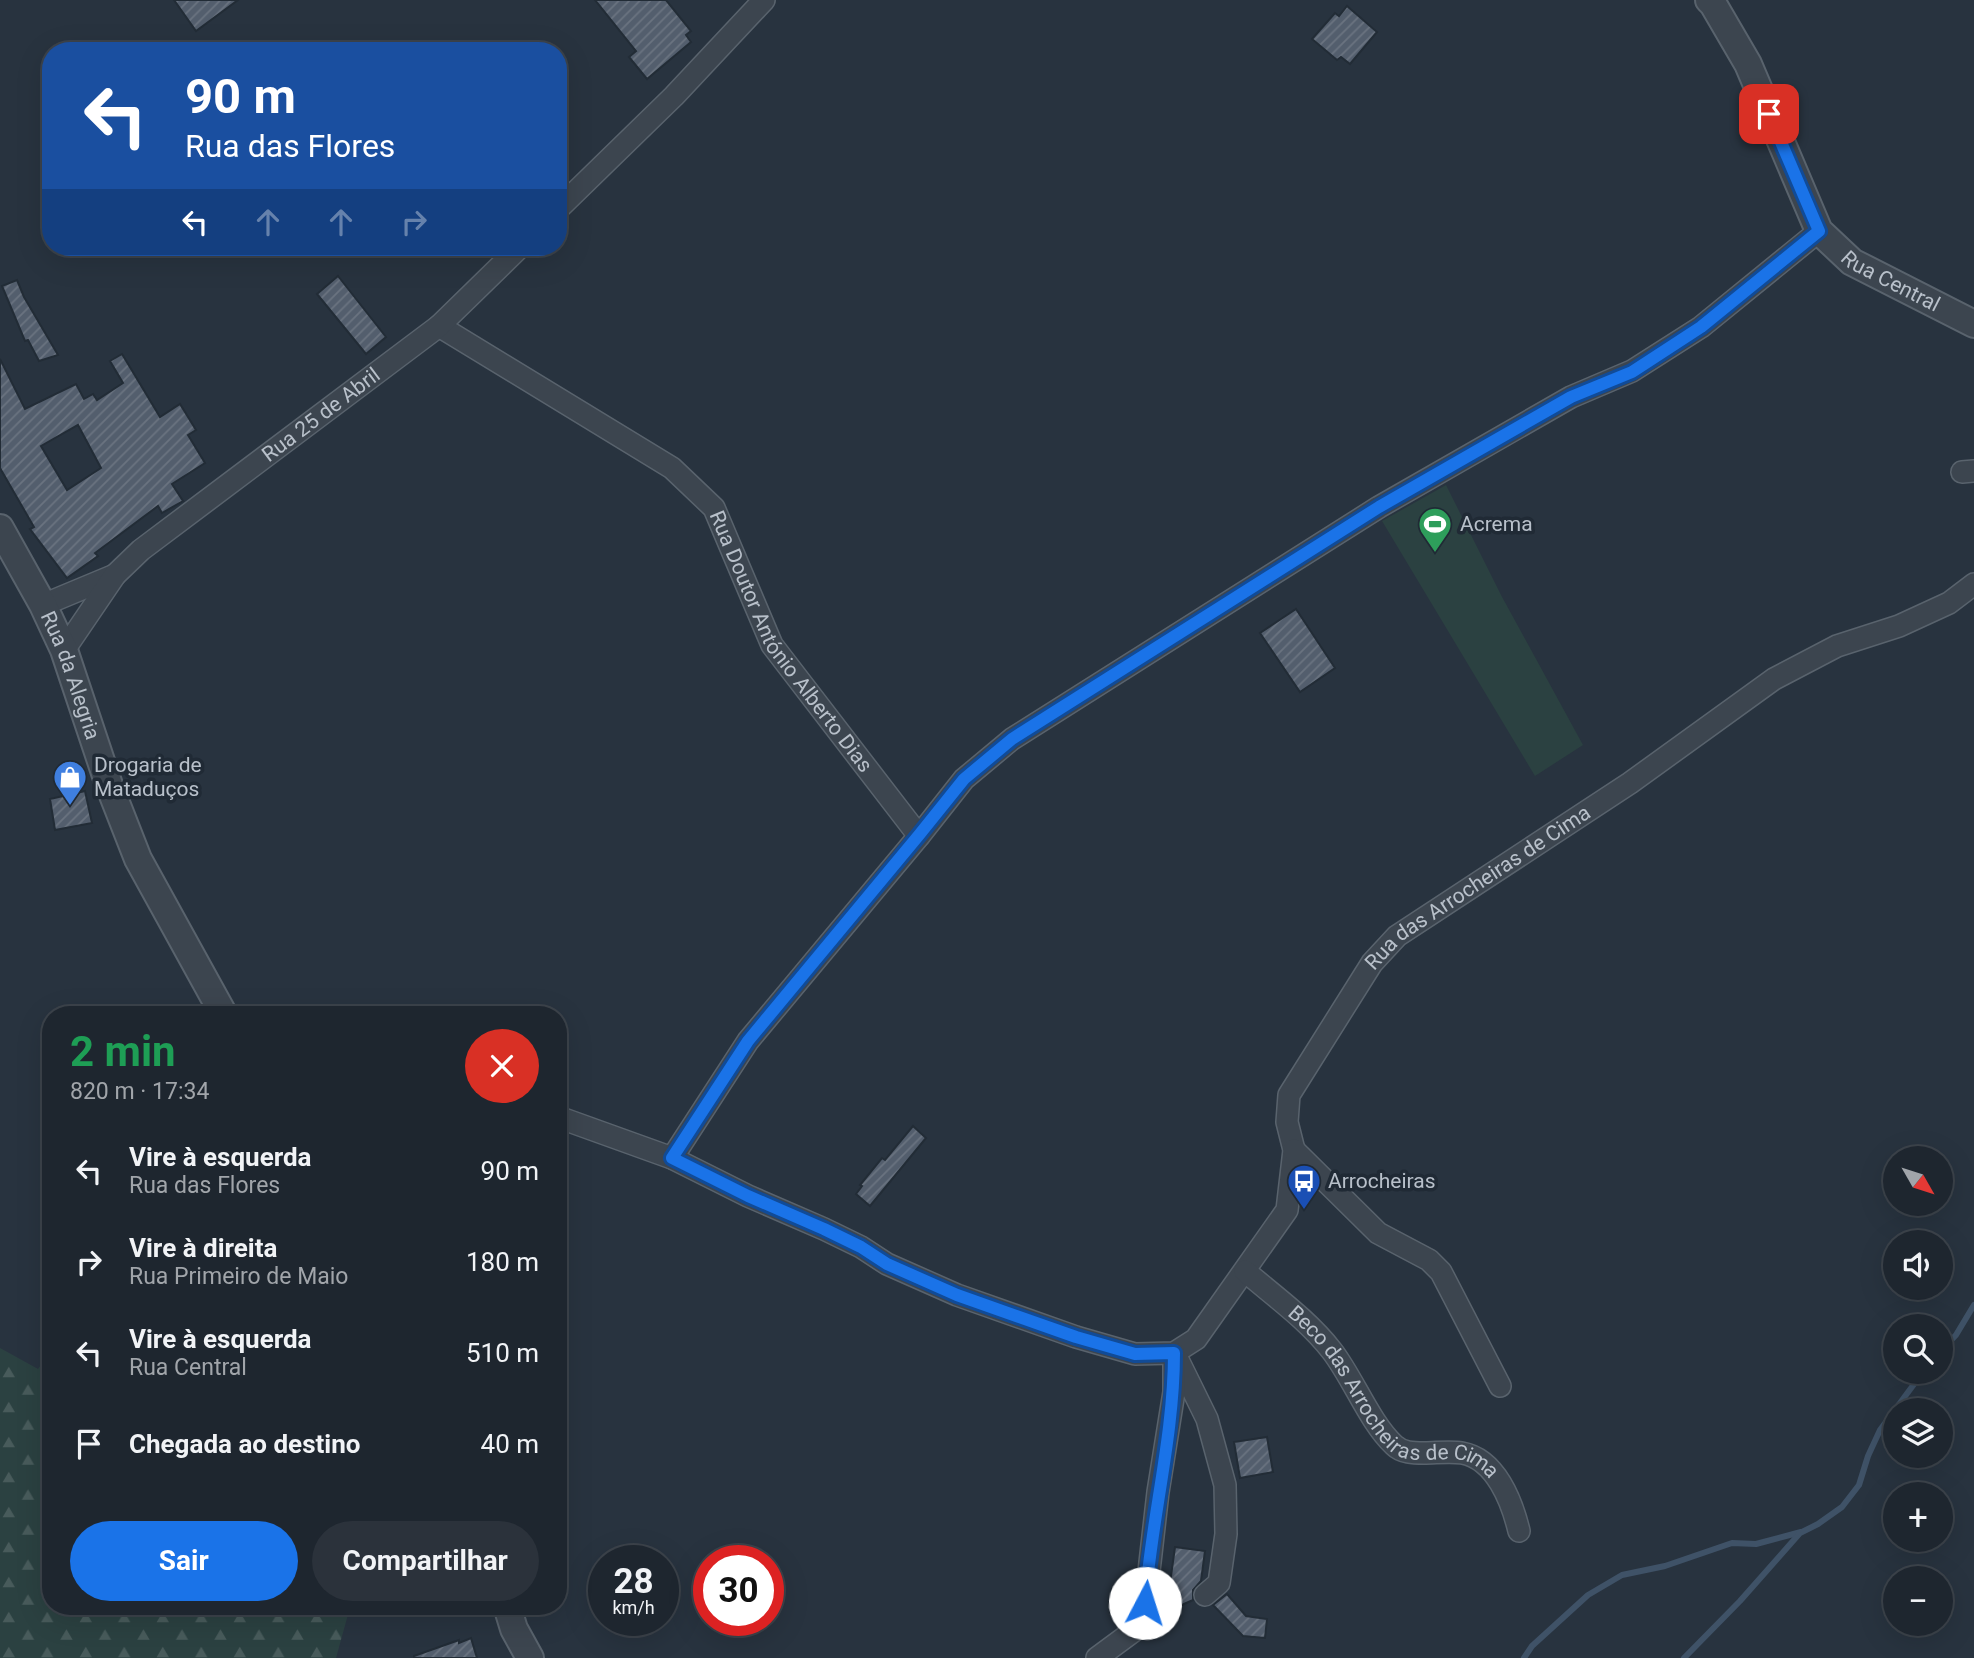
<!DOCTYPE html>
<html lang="pt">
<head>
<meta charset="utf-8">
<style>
	body { margin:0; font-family:Roboto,sans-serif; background:#2b323b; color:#f1f3f6; height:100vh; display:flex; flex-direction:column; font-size:26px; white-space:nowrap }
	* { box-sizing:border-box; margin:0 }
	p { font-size:23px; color:#a1a5aa }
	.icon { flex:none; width:38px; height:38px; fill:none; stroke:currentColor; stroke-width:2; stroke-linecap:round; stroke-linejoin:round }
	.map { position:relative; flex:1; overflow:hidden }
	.panel { position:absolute; left:42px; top:1006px; width:525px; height:609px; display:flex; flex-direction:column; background:#1e262f; border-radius:28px; box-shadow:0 7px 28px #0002,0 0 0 2px #3c434b }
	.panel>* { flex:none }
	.hud { position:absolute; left:42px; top:42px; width:525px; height:214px; border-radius:28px; box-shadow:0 7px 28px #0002,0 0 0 2px #3c434b; background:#1a4fa0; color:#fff; overflow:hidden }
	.needle { width:46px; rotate:129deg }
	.tools { position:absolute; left:1883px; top:1146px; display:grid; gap:14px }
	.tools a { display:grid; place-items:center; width:70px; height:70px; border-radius:50%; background:#1e262f; box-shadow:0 7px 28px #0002,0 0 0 2px #3c434b; font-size:35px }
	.speed { position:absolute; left:588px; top:1545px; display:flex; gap:14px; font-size:35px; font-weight:700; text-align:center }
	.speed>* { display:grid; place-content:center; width:91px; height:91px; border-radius:50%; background:#1e262f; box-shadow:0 7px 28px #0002,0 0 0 2px #3c434b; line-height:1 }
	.speed small { font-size:18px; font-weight:400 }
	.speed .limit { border:10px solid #d22; background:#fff; color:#111 }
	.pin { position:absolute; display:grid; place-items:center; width:60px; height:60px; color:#fff; margin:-30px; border-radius:14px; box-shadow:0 4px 10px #0006 }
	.me { position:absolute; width:77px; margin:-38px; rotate:5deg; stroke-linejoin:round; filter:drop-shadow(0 0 5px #0008) }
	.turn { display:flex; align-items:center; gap:24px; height:147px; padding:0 28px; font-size:32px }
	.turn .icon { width:91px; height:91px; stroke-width:2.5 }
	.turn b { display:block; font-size:49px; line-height:60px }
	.lanes { display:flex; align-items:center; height:66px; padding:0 28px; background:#0003; justify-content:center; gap:35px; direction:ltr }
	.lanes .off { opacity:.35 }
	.round { display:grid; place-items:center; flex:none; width:74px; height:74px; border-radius:37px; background:#2b323b }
	.head { display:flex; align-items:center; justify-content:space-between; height:119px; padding:0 28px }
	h1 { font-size:42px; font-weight:700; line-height:52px; color:#1e9e55 }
	.button { display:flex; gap:14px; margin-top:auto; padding:14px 28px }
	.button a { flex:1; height:80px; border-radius:42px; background:#1a73e8; color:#fff; font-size:28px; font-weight:700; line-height:80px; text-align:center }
	.button a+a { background:#2b323b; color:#f1f3f6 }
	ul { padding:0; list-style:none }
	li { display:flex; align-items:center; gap:21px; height:91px; padding:0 28px }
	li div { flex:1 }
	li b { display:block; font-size:26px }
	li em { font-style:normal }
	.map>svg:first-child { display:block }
	.green { fill:#2b4141 }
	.forest { fill:url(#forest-firs) }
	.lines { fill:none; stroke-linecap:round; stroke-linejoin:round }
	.stream { stroke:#3f5267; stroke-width:6 }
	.building { fill:url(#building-hatch); stroke:#222c36; stroke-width:2; fill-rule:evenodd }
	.minor-casing { stroke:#59636d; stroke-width:24 }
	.tertiary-casing { stroke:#59636d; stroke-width:30 }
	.minor { stroke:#3c454f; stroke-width:21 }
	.tertiary { stroke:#3c454f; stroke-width:26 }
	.route-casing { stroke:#114b97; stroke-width:18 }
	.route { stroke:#1a73e8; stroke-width:12 }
	.labels { text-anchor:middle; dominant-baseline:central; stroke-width:7; stroke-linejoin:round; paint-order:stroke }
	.street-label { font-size:21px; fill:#b8c0ca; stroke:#202a35 }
	.poi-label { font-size:21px; fill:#b8c0ca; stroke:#202a35; text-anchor:start }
</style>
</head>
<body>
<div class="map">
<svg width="1974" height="1658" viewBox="0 0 1974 1658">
	<defs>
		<pattern id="forest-firs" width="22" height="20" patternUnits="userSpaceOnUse" patternTransform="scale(1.75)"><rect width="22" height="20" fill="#2b4141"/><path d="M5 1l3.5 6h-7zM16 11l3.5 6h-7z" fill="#485b5b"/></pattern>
		<pattern id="building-hatch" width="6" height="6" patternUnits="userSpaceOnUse" patternTransform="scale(1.75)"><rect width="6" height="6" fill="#535e6d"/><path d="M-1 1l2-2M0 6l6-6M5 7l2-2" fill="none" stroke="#6a7380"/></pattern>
	</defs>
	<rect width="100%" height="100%" fill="#28333f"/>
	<polygon class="green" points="1446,485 1501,595 1583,745 1535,776 1382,521"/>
	<polygon class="forest" points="0,1348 38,1369 51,1352 51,1606 350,1607 336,1658 0,1658"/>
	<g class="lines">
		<g class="stream">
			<polyline points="1941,1351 1956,1335 1974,1305"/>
			<polyline points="1524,1658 1532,1646 1588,1595 1622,1575 1665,1566 1732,1543 1756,1544 1801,1532"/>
			<polyline points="1684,1658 1740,1601 1800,1533 1818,1524 1842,1507 1859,1485 1868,1456 1880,1430 1923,1372"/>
		</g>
	</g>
	<g class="building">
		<polygon points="174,0 238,0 196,31"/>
		<polygon points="595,0 666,0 691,31 686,35 691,42 647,79 629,57 636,51"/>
		<polygon points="1347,6 1377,32 1350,64 1341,57 1337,60 1312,39 1335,13 1339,16"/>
		<polygon points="338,276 386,337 366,354 317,294"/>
		<polygon points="17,280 24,297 58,355 39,361 28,340 25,341 2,286"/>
		<path d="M122,354L160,417L180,404L196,430L188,435L205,463L172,484L183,501L162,513L158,506L95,553L98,556L67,578L30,529L34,527L0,468V359L25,409L76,384L84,399L93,394L97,400L123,383L110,361ZM78,425L101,468L67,490L41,446Z"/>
		<polygon points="1296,609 1335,668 1300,692 1260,633"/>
		<polygon points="85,791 92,823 55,830 50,799"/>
		<polygon points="913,1126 926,1138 870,1206 856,1194 862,1186 860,1185 882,1158 885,1160"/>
		<polygon points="1267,1437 1273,1472 1240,1478 1234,1442"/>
		<polygon points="1175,1547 1205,1551 1201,1581 1193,1590 1193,1600 1166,1612"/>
		<polygon points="1227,1594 1246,1616 1267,1619 1265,1638 1243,1636 1213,1605"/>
		<polygon points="471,1638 477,1658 414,1658 414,1656 459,1640 459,1643"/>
	</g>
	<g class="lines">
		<defs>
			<g id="minor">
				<polyline points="558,209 674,96 764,0"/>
				<path id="s1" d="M439,326L672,468L714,508L772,645L919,836"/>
				<polyline points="1962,472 1974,471"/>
				<polyline points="43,605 115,575"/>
				<path id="s2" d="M64,650L115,575L141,550L439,326L520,247"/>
				<path id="s3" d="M558,1117L672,1158L748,1196L824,1229L861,1247L887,1264L957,1295L1076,1337L1135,1354L1174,1353L1196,1339L1287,1210L1294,1150L1287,1122L1289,1095L1372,963L1397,936L1630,783L1774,679L1837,646L1899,626L1949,603L1974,584"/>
				<polyline points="1294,1150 1378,1233 1429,1260 1441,1272 1500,1386"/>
				<polyline points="672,1158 748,1041 919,836 964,779 1012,739 1379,507 1571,397 1632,371 1701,327 1819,231"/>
				<path id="s4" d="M1245,1271C1274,1296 1308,1320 1332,1351C1353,1378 1370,1423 1394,1445C1402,1453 1414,1453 1424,1453C1436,1453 1450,1451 1462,1453C1496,1459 1512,1502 1519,1531"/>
				<polyline points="1177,1358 1207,1419 1225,1485 1226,1534 1219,1583 1205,1595"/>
				<polyline points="1097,1658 1143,1624 1158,1492 1174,1392 1174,1353"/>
			</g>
			<g id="tertiary">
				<path id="s5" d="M1709,0L1713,4L1748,64L1819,231L1852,262L1974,324"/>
				<path id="s6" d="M0,528L43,605L64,650L109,785L138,859L224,1015"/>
				<polyline points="507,1606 514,1629 530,1658"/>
			</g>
		</defs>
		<use href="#minor" class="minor-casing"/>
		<use href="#tertiary" class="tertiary-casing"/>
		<use href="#minor" class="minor"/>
		<use href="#tertiary" class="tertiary"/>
	</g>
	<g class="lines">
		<defs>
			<path id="route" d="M1145,1603C1151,1520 1174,1437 1174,1353L1135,1354L1076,1337L957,1295L887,1264L861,1247L824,1229L748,1196L672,1158L748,1041L919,835L964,779L1012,739L1379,507L1571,397L1632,372L1701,327L1819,231L1769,114"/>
		</defs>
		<use href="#route" class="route-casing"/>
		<use href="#route" class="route"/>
	</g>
	<defs>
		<symbol id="stadium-pin" viewBox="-11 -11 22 30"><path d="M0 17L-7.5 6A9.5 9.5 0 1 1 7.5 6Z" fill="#2e9e5b" stroke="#202a35"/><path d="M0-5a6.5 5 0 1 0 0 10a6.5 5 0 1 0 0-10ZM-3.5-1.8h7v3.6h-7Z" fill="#fff"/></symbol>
		<symbol id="shop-pin" viewBox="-11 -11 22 30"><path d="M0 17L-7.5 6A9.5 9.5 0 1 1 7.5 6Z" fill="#3f7fe0" stroke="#202a35"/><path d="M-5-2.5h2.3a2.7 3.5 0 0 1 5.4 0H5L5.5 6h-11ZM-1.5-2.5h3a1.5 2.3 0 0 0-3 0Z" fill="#fff"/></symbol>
		<symbol id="bus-pin" viewBox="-11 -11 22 30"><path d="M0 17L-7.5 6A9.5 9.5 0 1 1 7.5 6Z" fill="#1a4fb4" stroke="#202a35"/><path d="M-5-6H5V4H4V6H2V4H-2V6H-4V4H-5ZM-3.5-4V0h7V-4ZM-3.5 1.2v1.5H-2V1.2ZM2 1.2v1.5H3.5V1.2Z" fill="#fff"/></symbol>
	</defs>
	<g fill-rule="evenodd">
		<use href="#stadium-pin" x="1416" y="505" width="38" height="52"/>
		<use href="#shop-pin" x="51" y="758" width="38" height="52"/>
		<use href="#bus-pin" x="1285" y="1162" width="38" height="52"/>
	</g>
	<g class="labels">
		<g class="street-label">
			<text stroke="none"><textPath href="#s5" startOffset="345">Rua Central</textPath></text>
			<text stroke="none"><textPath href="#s2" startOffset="352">Rua 25 de Abril</textPath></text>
			<text stroke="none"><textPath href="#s1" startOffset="486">Rua Doutor António Alberto Dias</textPath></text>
			<text stroke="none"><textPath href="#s6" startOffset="164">Rua da Alegria</textPath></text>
			<text stroke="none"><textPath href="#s3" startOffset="1251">Rua das Arrocheiras de Cima</textPath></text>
			<text stroke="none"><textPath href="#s4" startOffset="201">Beco das Arrocheiras de Cima</textPath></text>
		</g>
		<g class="poi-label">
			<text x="1460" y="524">Acrema</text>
			<text x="94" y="765">Drogaria de<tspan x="94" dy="24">Mataduços</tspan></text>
			<text x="1328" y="1181">Arrocheiras</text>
		</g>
	</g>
</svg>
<div class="tools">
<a><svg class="needle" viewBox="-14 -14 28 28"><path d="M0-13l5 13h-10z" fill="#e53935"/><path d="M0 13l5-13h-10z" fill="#a1a5aa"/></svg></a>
<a><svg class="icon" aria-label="sound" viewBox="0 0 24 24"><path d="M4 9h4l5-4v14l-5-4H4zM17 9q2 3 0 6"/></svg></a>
<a><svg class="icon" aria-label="search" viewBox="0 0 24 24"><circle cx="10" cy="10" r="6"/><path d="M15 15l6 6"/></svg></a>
<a><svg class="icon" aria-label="layers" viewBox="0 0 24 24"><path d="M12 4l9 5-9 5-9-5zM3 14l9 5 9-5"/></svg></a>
<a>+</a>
<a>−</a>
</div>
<div class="speed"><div>28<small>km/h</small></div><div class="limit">30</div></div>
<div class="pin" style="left:1769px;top:114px;background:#d93025"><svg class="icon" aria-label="arrive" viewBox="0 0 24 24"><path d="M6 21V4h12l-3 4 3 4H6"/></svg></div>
<svg class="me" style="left:1145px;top:1603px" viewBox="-20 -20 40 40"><circle r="19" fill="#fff"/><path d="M0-13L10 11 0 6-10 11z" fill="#1a73e8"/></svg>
<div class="hud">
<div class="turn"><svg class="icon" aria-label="left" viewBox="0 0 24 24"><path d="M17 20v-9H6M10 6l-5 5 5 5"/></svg><div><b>90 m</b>Rua das Flores</div></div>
<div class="lanes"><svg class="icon" aria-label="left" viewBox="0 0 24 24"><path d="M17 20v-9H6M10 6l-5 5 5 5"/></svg><svg class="icon off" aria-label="ahead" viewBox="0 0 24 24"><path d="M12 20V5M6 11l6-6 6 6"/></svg><svg class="icon off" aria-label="ahead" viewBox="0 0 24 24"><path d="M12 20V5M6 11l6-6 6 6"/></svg><svg class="icon off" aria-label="right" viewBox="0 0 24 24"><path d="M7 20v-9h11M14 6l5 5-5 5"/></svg></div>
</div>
<section class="panel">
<div class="head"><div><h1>2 min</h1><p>820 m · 17:34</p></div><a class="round" style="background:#d93025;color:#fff"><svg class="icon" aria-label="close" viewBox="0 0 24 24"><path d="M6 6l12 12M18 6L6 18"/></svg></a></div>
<ul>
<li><svg class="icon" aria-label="left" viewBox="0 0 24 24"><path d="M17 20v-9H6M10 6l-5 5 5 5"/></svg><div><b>Vire à esquerda</b><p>Rua das Flores</p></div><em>90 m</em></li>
<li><svg class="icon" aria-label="right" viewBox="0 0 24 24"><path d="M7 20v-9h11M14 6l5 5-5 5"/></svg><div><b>Vire à direita</b><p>Rua Primeiro de Maio</p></div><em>180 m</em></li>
<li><svg class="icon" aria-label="left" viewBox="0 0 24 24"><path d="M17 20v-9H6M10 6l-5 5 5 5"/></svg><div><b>Vire à esquerda</b><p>Rua Central</p></div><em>510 m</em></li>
<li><svg class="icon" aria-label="arrive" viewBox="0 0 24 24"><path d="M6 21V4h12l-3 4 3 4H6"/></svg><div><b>Chegada ao destino</b></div><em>40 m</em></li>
</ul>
<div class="button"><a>Sair</a><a>Compartilhar</a></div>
</section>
</div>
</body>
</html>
